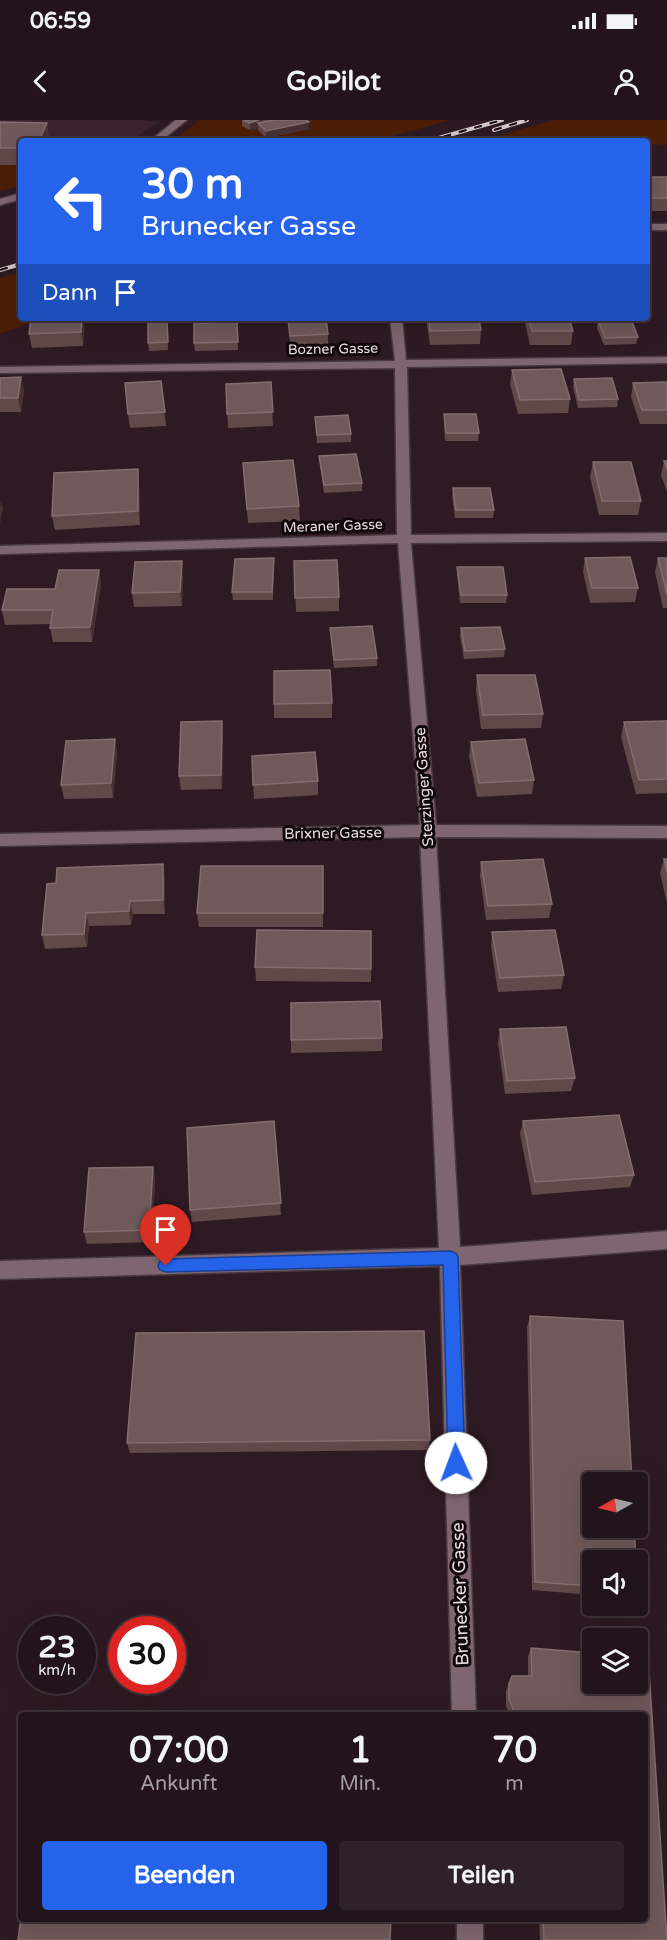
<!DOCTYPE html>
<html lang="de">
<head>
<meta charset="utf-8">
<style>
	body { margin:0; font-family:"Varela Round",sans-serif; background:#2e2127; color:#f1f3f6; height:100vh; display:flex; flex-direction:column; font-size:22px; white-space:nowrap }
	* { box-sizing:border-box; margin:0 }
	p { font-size:20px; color:#a29ea2 }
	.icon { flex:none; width:33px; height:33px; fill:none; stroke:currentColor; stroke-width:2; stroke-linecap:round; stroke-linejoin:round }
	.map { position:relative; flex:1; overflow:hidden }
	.panel { position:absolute; left:18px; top:1592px; width:630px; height:210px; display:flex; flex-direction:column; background:#22141a; border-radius:6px; box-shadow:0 6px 24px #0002,0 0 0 2px #3f3339 }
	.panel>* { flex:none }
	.banner { position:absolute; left:18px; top:18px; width:632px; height:183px; border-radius:6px; box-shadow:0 6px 24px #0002,0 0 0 2px #3f3339; background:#2563eb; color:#fff; overflow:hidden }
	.needle { width:39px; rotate:262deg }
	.fabs { position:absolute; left:582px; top:1352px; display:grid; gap:12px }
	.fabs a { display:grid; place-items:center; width:66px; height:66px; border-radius:6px; background:#22141a; box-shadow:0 6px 24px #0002,0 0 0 2px #3f3339; font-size:30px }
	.speed { position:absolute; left:18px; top:1496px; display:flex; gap:12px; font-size:30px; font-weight:700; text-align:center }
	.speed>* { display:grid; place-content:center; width:78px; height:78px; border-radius:50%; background:#22141a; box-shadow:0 6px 24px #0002,0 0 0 2px #3f3339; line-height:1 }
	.speed small { font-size:15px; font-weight:400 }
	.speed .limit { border:9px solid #d22; background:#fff; color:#111 }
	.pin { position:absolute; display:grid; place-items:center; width:51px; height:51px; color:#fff; margin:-62px -26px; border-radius:50% 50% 50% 0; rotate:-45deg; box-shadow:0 0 6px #0007 }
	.pin .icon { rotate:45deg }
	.me { position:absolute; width:66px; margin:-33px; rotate:358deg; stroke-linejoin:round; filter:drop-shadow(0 0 4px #0008) }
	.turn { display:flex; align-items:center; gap:21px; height:126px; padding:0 24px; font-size:27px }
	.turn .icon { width:78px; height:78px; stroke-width:2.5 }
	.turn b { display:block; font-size:42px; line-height:51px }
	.then { display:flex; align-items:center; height:57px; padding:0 24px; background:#0003; gap:12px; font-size:22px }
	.eta { display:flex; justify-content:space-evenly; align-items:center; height:102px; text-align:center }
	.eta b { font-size:36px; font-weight:800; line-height:42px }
	.primary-button { display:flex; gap:12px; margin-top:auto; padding:12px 24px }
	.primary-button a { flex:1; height:69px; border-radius:6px; background:#2563eb; color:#fff; font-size:24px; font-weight:800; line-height:69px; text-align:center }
	.primary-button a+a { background:#2e2127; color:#f1f3f6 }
	.status { display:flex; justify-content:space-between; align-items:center; height:42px; padding:0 30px; background:#22141a; direction:ltr }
	.status svg { height:16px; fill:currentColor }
	header { display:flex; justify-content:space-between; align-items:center; height:78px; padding:0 24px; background:#22141a; font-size:27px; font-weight:800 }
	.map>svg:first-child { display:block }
	.built { fill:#3c222d }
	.green { fill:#4c1e06 }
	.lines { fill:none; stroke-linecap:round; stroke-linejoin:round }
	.minor-casing { stroke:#48383f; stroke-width:3 }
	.minor { fill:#7e656f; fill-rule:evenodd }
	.rail-casing { stroke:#d6c7cc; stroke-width:4 }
	.rail { stroke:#10070b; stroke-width:2; stroke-dasharray:8; stroke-linecap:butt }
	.wall { fill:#604949 }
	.shaded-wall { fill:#463033 }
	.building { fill:#6f595a; stroke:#826d6f; stroke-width:1.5 }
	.route { fill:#2563eb; stroke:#184099; stroke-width:1.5 }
	.labels { text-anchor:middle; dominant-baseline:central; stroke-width:6; stroke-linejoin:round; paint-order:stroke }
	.far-street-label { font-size:14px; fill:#eadbe0; stroke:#10070b }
	.street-label { font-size:15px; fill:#eadbe0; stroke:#10070b }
	.near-street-label { font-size:18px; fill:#eadbe0; stroke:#10070b }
</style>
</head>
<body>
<div class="status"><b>06:59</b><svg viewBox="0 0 49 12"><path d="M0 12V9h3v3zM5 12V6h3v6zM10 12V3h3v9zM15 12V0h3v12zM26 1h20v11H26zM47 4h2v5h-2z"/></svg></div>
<header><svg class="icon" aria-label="back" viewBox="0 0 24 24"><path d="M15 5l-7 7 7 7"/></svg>GoPilot<svg class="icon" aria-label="person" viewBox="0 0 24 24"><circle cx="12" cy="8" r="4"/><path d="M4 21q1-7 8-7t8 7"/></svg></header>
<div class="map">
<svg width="667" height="1820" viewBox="0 0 667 1820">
	<rect width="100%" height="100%" fill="#2e1a22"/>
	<polygon class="built" points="0,0 137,0 158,2 130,21 21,21 0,44"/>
	<g class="green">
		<polygon points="200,0 450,0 375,21 172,21"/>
		<polygon points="554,0 667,0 667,25 647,24 646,21 481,21"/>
		<polygon points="0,44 21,45 21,66 0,71"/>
		<polygon points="21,152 21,198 43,198 0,214 0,158"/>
	</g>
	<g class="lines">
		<defs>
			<g id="minor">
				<polygon points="176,0 187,0 161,21 150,21"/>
				<polygon points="21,73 21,79 0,85 0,79"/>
				<rect x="646" y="104" width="21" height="6"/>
				<polygon points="390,198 402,198 406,240 667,237 667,243 407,247 411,415 667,413 667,421 411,423 436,705 667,706 667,718 436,717 460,1127 667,1111 667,1129 460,1145 476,1594 452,1594 440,1146 0,1159 0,1141 439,1128 420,717 0,726 0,714 420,705 398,423 0,434 0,426 397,415 395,248 0,253 0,247 395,241"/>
				<rect x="457" y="1798" width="26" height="22"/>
			</g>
		</defs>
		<use href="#minor" class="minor-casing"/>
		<use href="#minor" class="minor"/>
		<defs>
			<g id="rail">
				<polyline points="494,10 527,0"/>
				<polyline points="428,21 502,0"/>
				<polyline points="0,150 21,144"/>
			</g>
		</defs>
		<use href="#rail" class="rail-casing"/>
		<use href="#rail" class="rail"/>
	</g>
	<g class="wall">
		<polygon points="242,0 306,0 309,9 266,18 258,10 258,8 250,10 242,6"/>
		<polygon points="0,2 47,3 49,20 48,21 21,21 21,45 0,45"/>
		<rect x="646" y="57" width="21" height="34"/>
		<polygon points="31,198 82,198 84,208 83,226 32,228 29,214"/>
		<polygon points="287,198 326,198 328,214 328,228 291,229"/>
		<polygon points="426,198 479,198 481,210 480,224 430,225"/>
		<polygon points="524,198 569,198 573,211 571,225 530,225"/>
		<polygon points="598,200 638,217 636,224 604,225 597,208"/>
		<polygon points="167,201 168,230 149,231 148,223"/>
		<polygon points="237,202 238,230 195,231 194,223"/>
		<polygon points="512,250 570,279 568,293 518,294 510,264"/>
		<polygon points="21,257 24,271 21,292 0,292 0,258"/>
		<polygon points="574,259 618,279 617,287 578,288 573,267"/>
		<polygon points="161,261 166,306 130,308 128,294"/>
		<polygon points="271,262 273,306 228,308 226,264"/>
		<polygon points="667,262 667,304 640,304 631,277 633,263"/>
		<polygon points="444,294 479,313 478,321 445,321 444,301"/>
		<polygon points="315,297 351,314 351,322 317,323"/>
		<polygon points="319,336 362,363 362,371 324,373 320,344"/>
		<polygon points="664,341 667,341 667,372 661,355"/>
		<polygon points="593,342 641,381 638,395 599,395 590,357"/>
		<polygon points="138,349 139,363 140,405 55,410 52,396"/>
		<polygon points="244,357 299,386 300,401 248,403"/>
		<polygon points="453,368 494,390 493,398 455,398 452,376"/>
		<polygon points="585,438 638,468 635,482 590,483 583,452"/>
		<polygon points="658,438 667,438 667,488 663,488 655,452"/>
		<polygon points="294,441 339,477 339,491 296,492"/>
		<polygon points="274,446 273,480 233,480 232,472"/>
		<polygon points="457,447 507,475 506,483 460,483 457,455"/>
		<polygon points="99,450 101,464 92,522 53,522 50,508 51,504 5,505 2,490 55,469"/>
		<polygon points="183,455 182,486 134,487 132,473"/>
		<polygon points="330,508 377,538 377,546 334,548"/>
		<polygon points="461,508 505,529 504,537 464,539 460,516"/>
		<polygon points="477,555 543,594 541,608 481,609 476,570"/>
		<polygon points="332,583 332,598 274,598 274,584"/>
		<polygon points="667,601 667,673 636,674 621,617 624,602"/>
		<polygon points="223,616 222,669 181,670 179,656"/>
		<polygon points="115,619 117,634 113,678 64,679 61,665"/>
		<polygon points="471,622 534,660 532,674 477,677 469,636"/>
		<polygon points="252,636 318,661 318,675 254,679"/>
		<polygon points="664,739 667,739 667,783 660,753"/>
		<polygon points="481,742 552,784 549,798 486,800 480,756"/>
		<polygon points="323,746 323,807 199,807 197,793"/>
		<polygon points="165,758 165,794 133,794 131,805 89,806 87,827 45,829 42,815 47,764"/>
		<polygon points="492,812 564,855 561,869 498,872 491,826"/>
		<polygon points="255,847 371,849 371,862 256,861"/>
		<polygon points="500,909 575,958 571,971 505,974 498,923"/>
		<polygon points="382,918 382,931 291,933 291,920"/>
		<polygon points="274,1001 281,1095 192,1102 190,1090"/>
		<polygon points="523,1001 634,1055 630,1067 532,1075 520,1014"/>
		<polygon points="153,1047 155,1059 152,1122 87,1124 84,1112"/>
		<polygon points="530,1196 592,1440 592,1475 532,1470 527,1207"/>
		<polygon points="430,1320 428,1330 130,1333 127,1323"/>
		<polygon points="531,1528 592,1533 592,1563 638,1563 638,1536 648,1536 667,1820 540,1820 539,1798 645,1798 645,1594 509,1594 506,1586 506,1571 509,1563 512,1556 528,1556 528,1536"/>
	</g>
	<g class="shaded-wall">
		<polygon points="259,0 263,0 263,6 258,3 258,8 250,10 250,3"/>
		<polygon points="309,2 309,9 266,18 266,11"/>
		<polygon points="47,3 48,21 39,21"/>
		<polygon points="82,198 84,208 83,226 81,212"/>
		<polygon points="21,257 24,271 21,292 18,278"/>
		<polygon points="138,349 139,363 140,405 138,391"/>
		<polygon points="1,380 3,388 0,404 0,388"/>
		<polygon points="182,441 183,455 182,486 180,472"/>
		<polygon points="99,450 101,464 92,522 90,507"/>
		<polygon points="222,601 223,616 222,669 221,655"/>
		<polygon points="115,619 117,634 113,678 111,663"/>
		<polygon points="163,744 165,758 165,794 163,780"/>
		<polygon points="130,781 133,794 131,805 129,791"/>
		<polygon points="86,793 89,806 87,827 84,814"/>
		<polygon points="153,1047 155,1059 152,1122 149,1110"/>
	</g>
	<g class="building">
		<polygon points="243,0 259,0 250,3"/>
		<polygon points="274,0 306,0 309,2 266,11 258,3"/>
		<polygon points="0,2 47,3 39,21 21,21 21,28 0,28"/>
		<rect x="646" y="57" width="21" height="21"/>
		<polygon points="31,198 82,198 81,212 29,214"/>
		<polygon points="288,198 326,198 328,214 290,216"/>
		<polygon points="429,198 479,198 481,210 430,211"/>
		<polygon points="528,198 569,198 573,211 532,211"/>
		<polygon points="631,199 638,217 605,218 598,200"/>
		<polygon points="167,201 168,222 148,223 148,202"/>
		<polygon points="237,202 238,222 194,223 194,203"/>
		<polygon points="561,249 570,279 520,280 512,250"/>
		<polygon points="21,257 18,278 0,278 0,258"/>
		<polygon points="612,258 618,279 579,280 574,259"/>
		<polygon points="161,261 165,292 128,294 125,263"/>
		<polygon points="271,262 273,292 227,294 226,264"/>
		<polygon points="667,262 667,290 642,290 633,263"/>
		<polygon points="444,294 476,294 479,313 446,313"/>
		<polygon points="348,295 351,314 317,315 315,297"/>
		<polygon points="356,334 362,363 324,365 319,336"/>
		<polygon points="293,340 299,386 247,389 243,343"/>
		<polygon points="664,341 667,341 667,349"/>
		<polygon points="593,342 631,342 641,381 602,381"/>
		<polygon points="138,349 138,391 52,396 54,353"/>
		<polygon points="453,368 490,368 494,390 456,390"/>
		<polygon points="630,437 638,468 592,468 585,438"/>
		<polygon points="274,438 272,472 232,472 235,439"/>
		<polygon points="658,438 667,438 667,474"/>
		<polygon points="337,440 339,477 295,478 294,441"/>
		<polygon points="182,441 180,472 132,473 135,442"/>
		<polygon points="457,447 503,447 507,475 461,475"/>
		<polygon points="59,450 99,450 90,507 50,508 53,490 2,490 7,469 55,469"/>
		<polygon points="372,506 377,538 334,540 330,508"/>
		<polygon points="500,507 505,529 465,531 461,508"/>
		<polygon points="330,550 332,583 274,584 274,551"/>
		<polygon points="477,555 535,555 543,594 483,595"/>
		<polygon points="222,601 221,655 179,656 181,602"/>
		<polygon points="667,601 667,659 639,660 624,602"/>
		<polygon points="115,619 111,663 61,665 66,621"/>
		<polygon points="525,619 534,660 479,663 471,622"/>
		<polygon points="315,632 318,661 253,665 252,636"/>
		<polygon points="543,739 552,784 488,786 481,742"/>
		<polygon points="664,739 667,739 667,753"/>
		<polygon points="163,744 163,780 130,781 129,791 86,793 84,814 42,815 47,764 56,763 57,748"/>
		<polygon points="201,746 323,746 323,793 197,793"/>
		<polygon points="257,810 371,811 371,849 255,847"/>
		<polygon points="555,810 564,855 500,858 492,812"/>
		<polygon points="380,881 382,918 291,920 291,883"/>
		<polygon points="566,907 575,958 507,961 500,909"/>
		<polygon points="619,995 634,1055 535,1062 523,1001"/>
		<polygon points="274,1001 281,1083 190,1090 187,1008"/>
		<polygon points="153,1047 149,1110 84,1112 89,1048"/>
		<polygon points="530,1196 623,1201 632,1362 592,1362 592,1407 634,1407 636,1440 592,1440 592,1466 535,1462"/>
		<polygon points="424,1211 430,1320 127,1323 136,1213"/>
		<polygon points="531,1528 592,1533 592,1563 638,1563 638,1536 648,1536 667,1820 544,1820 543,1798 645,1798 645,1594 534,1594 534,1592 514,1591 509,1579 509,1564 512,1556 532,1556"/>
		<polygon points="21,1798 391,1798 390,1820 18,1820"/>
	</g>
	<polygon class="route" points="450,1131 456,1133 458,1137 465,1343 462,1349 456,1351 450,1349 448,1343 443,1145 166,1152 160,1150 158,1146 160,1141 166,1139"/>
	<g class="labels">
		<g class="far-street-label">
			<text transform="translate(333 229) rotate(-1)">Bozner Gasse</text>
			<text transform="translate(333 406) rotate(-2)">Meraner Gasse</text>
		</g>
		<g class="street-label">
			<text transform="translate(424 667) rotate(-94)">Sterzinger Gasse</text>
			<text transform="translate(333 713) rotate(-1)">Brixner Gasse</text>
		</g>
		<g class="near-street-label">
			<text transform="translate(460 1474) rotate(-92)">Brunecker Gasse</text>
		</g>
	</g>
</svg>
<div class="fabs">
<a><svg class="needle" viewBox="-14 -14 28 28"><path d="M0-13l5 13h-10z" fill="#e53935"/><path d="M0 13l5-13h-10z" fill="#a29ea2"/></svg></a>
<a><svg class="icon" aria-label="sound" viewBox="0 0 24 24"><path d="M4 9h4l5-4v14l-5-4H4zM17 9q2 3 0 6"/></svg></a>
<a><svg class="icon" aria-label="layers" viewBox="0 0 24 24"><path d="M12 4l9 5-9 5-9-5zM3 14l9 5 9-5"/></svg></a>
</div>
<div class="speed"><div>23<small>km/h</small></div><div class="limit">30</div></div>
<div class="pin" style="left:166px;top:1146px;background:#d93025"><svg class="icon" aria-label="arrive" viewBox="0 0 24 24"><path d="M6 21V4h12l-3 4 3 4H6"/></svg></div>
<svg class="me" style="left:456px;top:1343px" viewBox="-20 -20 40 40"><circle r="19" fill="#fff"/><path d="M0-13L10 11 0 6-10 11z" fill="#2563eb"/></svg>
<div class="banner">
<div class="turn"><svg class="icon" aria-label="left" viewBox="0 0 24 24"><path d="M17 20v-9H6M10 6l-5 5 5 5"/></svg><div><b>30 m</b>Brunecker Gasse</div></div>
<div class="then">Dann<svg class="icon" aria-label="arrive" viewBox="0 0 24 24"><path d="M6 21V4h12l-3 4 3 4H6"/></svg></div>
</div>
<section class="panel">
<div class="eta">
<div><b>07:00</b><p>Ankunft</p></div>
<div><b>1</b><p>Min.</p></div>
<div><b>70</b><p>m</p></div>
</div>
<div class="primary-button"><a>Beenden</a><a>Teilen</a></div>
</section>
</div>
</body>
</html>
